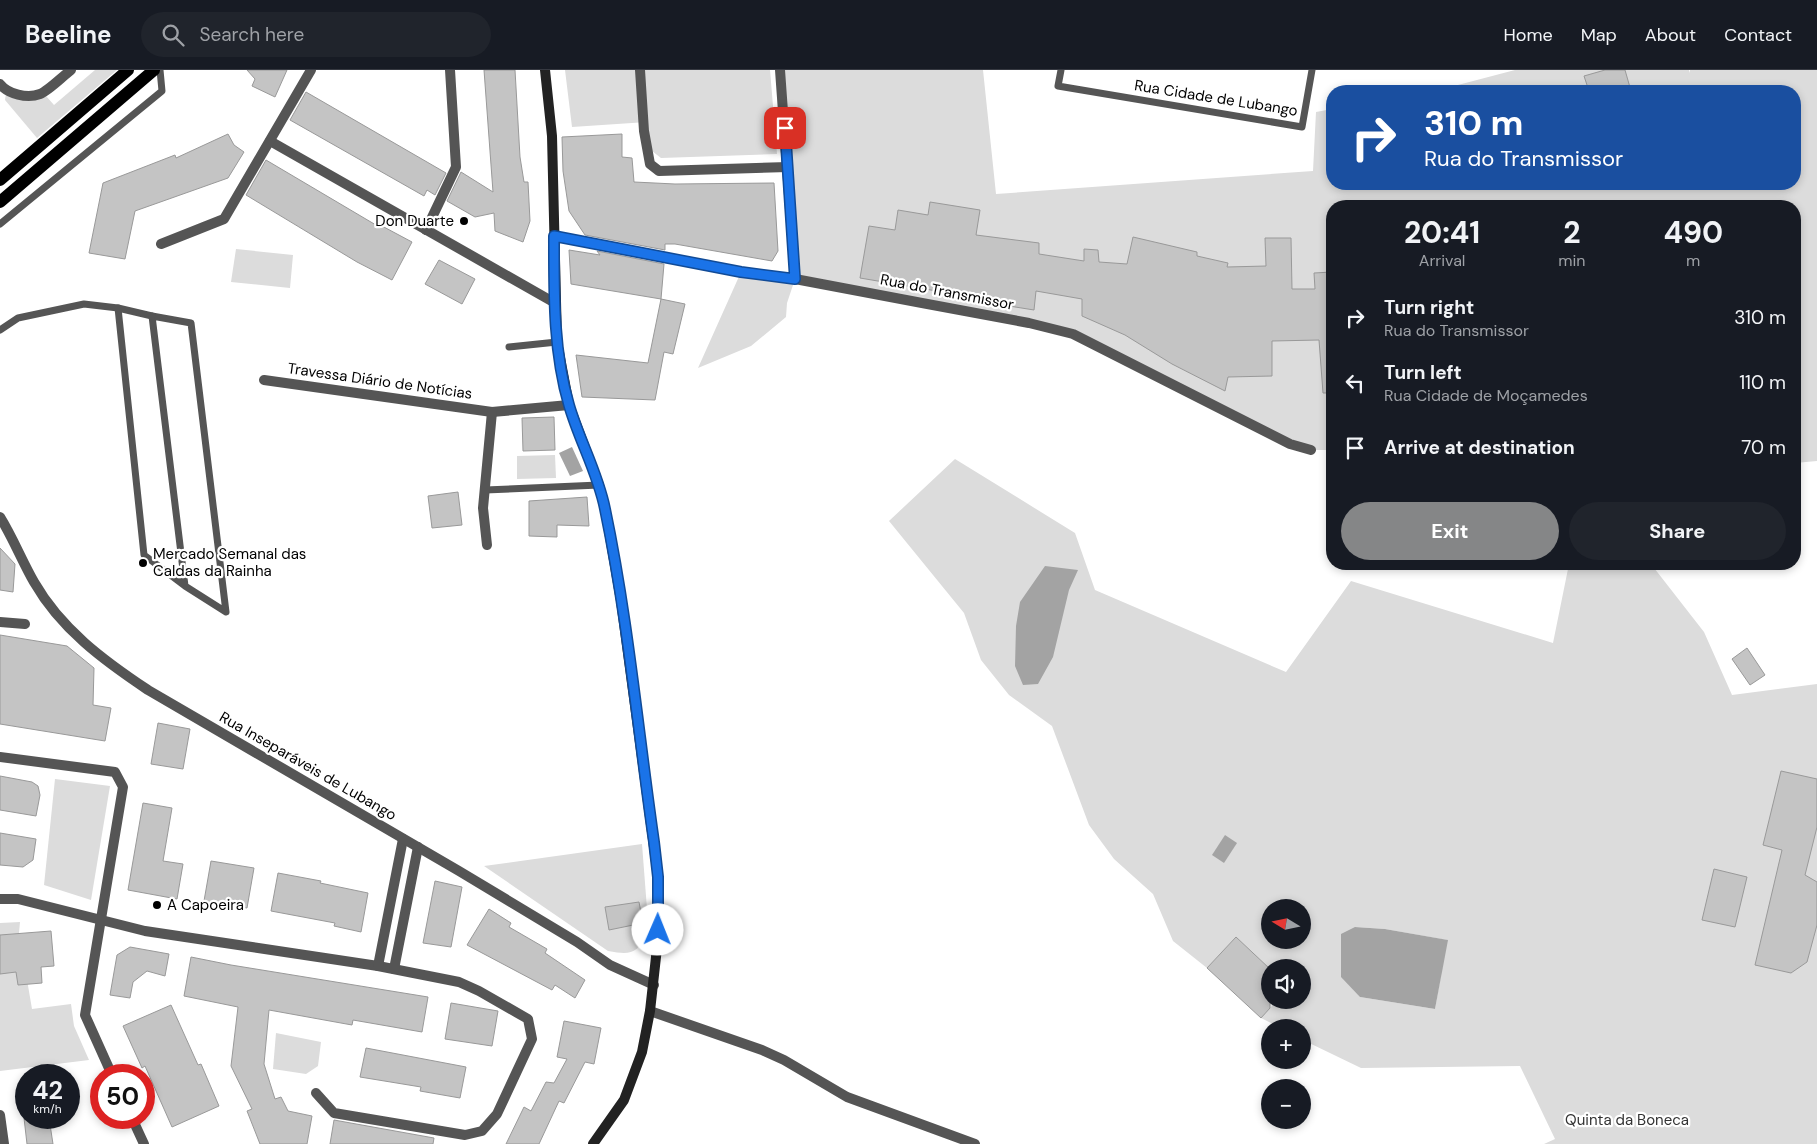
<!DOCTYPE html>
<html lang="en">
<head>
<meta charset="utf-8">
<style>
	body { margin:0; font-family:"DM Sans",sans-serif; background:#20242c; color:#f1f3f6; height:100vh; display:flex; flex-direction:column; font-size:19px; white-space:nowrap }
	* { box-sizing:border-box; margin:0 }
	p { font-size:16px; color:#9ea1a6 }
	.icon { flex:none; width:28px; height:28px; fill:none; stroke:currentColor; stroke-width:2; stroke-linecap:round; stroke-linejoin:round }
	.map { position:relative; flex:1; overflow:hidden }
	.details { position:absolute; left:1326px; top:130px; width:475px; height:370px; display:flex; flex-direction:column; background:#171b24; border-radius:20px; box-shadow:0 2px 8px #0003 }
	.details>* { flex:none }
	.hud { position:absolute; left:1326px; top:15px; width:475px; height:105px; border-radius:20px; box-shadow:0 2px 8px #0003; background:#1a4fa0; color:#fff; overflow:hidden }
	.needle { width:32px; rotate:280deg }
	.controls { position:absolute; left:1261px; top:829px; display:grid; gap:10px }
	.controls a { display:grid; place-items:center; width:50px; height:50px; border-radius:50%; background:#171b24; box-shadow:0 2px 8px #0003; font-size:25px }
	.speed { position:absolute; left:15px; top:994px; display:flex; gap:10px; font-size:25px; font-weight:700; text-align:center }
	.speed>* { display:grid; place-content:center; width:65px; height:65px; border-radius:50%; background:#171b24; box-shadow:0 2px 8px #0003; line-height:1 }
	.speed small { font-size:12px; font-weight:400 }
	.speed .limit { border:8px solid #d22; background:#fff; color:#111 }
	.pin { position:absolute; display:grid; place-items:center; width:42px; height:42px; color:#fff; margin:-21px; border-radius:10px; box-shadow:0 2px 8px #0006 }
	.me { position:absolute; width:55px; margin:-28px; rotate:1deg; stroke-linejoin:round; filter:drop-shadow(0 0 4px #0008) }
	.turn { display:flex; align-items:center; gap:18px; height:105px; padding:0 15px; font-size:22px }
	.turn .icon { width:65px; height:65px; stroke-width:2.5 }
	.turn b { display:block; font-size:35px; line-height:42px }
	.eta { display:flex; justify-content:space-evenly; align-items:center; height:85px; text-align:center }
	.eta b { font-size:30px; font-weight:700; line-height:35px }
	.button { display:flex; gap:10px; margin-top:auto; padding:10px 15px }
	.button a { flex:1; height:58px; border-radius:30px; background:#858687; color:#fff; font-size:20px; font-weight:700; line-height:58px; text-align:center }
	.button a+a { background:#20242c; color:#f1f3f6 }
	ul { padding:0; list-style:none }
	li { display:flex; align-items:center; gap:15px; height:65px; padding:0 15px }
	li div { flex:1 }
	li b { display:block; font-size:19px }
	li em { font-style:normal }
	header { display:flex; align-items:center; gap:30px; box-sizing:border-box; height:70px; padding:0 25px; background:#171b24; border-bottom:1px solid #363941 }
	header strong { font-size:24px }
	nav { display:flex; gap:28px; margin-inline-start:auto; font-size:18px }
	.search { width:350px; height:45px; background:#20242c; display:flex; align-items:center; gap:12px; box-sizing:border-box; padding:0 18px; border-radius:28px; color:#9ea1a6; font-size:19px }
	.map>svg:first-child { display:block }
	.green { fill:#dcdcdc; fill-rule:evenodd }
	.water { fill:#a3a3a3 }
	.building { fill:#c4c4c4; stroke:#999 }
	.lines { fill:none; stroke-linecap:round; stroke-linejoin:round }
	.service { stroke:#555; stroke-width:7 }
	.minor { stroke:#555; stroke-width:10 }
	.tertiary { stroke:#555; stroke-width:10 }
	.secondary { stroke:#222; stroke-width:10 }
	.primary { stroke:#000; stroke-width:12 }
	.route-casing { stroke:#114b97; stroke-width:12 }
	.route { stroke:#1a73e8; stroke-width:9 }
	.poi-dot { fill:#000; stroke:#fff; stroke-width:2 }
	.labels { text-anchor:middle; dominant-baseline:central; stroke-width:4.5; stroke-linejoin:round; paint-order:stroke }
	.street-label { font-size:15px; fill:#000; stroke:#fff }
	.poi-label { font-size:15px; fill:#000; stroke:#fff; text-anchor:start }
	.park-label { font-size:15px; fill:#333; stroke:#fff }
</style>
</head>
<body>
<header>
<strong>Beeline</strong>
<div class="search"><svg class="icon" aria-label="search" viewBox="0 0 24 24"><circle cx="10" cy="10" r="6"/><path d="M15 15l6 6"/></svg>Search here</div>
<nav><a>Home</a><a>Map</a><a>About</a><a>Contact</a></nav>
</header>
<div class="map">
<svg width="1817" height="1074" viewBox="0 0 1817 1074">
	<rect width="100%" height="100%" fill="#fff"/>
	<g class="green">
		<polygon points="95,0 117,0 37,68 5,30 6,23 38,28 46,26 54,35"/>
		<polygon points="565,0 770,0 777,84 661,88 652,81 647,52 572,57"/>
		<polygon points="780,0 983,0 996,124 1313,101 1316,42 1332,39 1332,114 1795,114 1795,21 1435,21 1515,0 1689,0 1690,3 1690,0 1817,0 1817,391 1795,393 1795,136 1332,136 1332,380 1311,380 1073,264 795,209 787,233 786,247 751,276 698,298 741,202 795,209"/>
		<polygon points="236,179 293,185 290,218 231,212"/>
		<polygon points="555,385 556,408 517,409 517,386"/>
		<path d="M955,389L1075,463L1095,520L1286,602L1351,511L1553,573L1569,494H1651L1704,562L1732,625L1817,614V1074H1544L1555,1069L1520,996L1361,998L1303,970L1302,958L1279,957L1261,948L1277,930H1302V898L1270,899L1236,867L1207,898L1173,871L1153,824L1114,789L1089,755L1052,656L1009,625L981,590L964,543L889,451ZM1270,838H1302V870H1270ZM1355,857L1385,859L1447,870L1435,939L1360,927Z"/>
		<polygon points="55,709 110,716 91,830 44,815"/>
		<path d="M642,774L649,865C635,884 631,885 608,881L484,796Z"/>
		<polygon points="20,852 19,863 32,939 71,934 74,956 89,990 0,1001 0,853"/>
		<polygon points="276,963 321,972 318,996 306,1004 273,999"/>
	</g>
	<g class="water">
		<polygon points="572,377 583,401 570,406 559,383"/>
		<polygon points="1045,496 1078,500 1069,520 1053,587 1038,614 1023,615 1015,596 1016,556 1020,532"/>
		<polygon points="1225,765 1237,773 1224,793 1212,785"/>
		<polygon points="1355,857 1385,859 1448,870 1435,939 1360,927 1341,907 1341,864"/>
	</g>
	<g class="building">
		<polygon points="247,0 287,0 275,27 252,16 255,9"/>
		<polygon points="484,0 515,0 520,87 524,112 528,112 530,151 523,172 495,161 494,143 475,147 447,131 461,102 493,122"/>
		<polygon points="1605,0 1625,0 1631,21 1589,21 1584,6"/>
		<polygon points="306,22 446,103 435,125 427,120 424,126 290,50"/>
		<polygon points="228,64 234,75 244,82 228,108 135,141 125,189 89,183 103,113 175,85 176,88"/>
		<polygon points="622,64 622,87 632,88 634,112 675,114 774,113 778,181 772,191 675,174 665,174 665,180 585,165 569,141 563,101 562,67"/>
		<polygon points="266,90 381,158 382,156 412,172 392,210 357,192 246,125"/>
		<polygon points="930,132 980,140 976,165 1039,173 1039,184 1084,191 1084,179 1098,180 1099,192 1127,194 1133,167 1197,182 1197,186 1228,193 1227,197 1266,196 1265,168 1291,168 1292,219 1315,219 1314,203 1332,202 1332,323 1323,323 1319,270 1272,271 1272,306 1228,307 1225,321 1172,294 1125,265 1082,246 1082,229 1036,221 1034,240 984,232 984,229 860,208 869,156 895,160 898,140 928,145"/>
		<polygon points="569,180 600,185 597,181 664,194 661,229 571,214"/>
		<polygon points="439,190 475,209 462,234 425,214"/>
		<polygon points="661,229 685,234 673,284 664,282 655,330 582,327 576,285 648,293"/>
		<polygon points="554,347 555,380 523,381 522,348"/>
		<polygon points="458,422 462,455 432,458 428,426"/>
		<polygon points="587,427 589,456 557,455 557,467 529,466 529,431"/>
		<polygon points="0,478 15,494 13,522 0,520"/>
		<polygon points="0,565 67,576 94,598 93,635 111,638 105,671 0,654"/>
		<polygon points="1747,578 1765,605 1750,615 1732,589"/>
		<polygon points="158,653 190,659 183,699 151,694"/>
		<polygon points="1781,701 1817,709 1817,757 1805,805 1817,812 1817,855 1807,892 1791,903 1755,895 1782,780 1763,775"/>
		<polygon points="0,706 32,712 38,716 40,725 36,746 0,740"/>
		<polygon points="143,733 172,738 163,791 183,794 177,829 128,820"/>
		<polygon points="0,763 36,769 33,790 23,797 0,795"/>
		<polygon points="211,791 254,798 247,838 204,831"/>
		<polygon points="1714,799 1747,807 1735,857 1702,850"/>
		<polygon points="278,803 321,811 320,813 368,823 361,862 334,856 335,853 271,841"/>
		<polygon points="435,811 462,817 451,877 423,873"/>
		<polygon points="639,832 643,853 609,860 605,837"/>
		<polygon points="489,839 511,853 509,857 547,879 545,883 585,910 575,928 555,915 552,920 467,875"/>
		<polygon points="51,861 54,896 41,897 42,913 18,915 16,902 0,904 0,865"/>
		<polygon points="1236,867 1270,899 1270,938 1261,948 1207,898"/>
		<polygon points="130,877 169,884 165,906 147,901 133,912 130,928 110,925 117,885"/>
		<polygon points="191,887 231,895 428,927 422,962 353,950 352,955 269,940 264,994 275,1029 281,1027 288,1041 312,1046 307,1074 260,1074 247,1041 252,1039 231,996 238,937 184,926"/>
		<polygon points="451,933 498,941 492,976 445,969"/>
		<polygon points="171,935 198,995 201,994 219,1036 172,1057 145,996 142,998 123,956"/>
		<polygon points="564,951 601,958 594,994 585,992 564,1033 559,1031 539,1074 506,1074 524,1037 531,1041 546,1012 554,1013 567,989 557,987"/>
		<polygon points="366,978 466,997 460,1028 420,1021 421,1017 360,1007"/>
		<polygon points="24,1048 49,1048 53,1074 27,1074"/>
		<polygon points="334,1050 434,1068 433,1074 330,1074"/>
	</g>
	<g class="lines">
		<g class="service">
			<polyline points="1061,0 1058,16 1302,57 1312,0"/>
			<polyline points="0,154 162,21 160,0"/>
			<polyline points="118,238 144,485 185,516 152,246 191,253 226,542 185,516"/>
			<polyline points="0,260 18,248 84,234 118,238 152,246"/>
			<polyline points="509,277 557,272"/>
			<polyline points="485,420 599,415"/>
		</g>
		<g class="minor">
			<polyline points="640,0 644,61 650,94 659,101 788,97"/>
			<polyline points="780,0 795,209"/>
			<path d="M0,14C8,24 27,29 40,24C48,21 63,6 71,0"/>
			<polyline points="270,71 555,233"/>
			<polyline points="426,160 456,97 450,0"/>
			<polyline points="554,166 741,202 795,209 922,233 1029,253 1073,264 1290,374 1311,380"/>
			<polyline points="161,174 224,149 311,0"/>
			<polyline points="264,310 492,342 569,335"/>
			<polyline points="487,475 483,438 492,342"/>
			<polyline points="0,552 25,554"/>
			<polyline points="0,687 115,702 123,717 85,945 112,1005"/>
			<polyline points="0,829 18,829 145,861 378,896 459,912 479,921 528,949 532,969 497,1044 482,1061 465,1065 334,1043 316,1023"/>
			<polyline points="378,896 403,769"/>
			<polyline points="394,899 418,777"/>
			<polyline points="650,941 762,980 784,990 847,1027 975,1074"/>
			<polyline points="0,1045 4,1074"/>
			<polyline points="132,1048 144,1074"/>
		</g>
		<path class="tertiary" d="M0,447C13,468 22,491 34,512C61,559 103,590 148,620L459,801L577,872L610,895L654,915"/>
		<polyline class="secondary" points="545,0 552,66 557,272 569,335 599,415 605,438 621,531 658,807 657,878 650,941 642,982 624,1030 593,1074"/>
		<g class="primary">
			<polyline points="0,110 128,0"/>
			<polyline points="0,132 154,0"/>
		</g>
	</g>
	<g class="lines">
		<defs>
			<path id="route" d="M658,860V807L654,772C638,661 628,549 605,439C598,403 579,370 569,335C553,281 554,222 554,166L741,202L795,209L785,58"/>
		</defs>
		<use href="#route" class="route-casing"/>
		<use href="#route" class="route"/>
	</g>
	<g class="poi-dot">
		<circle cx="464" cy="151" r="5"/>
		<circle cx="143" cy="493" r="5"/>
		<circle cx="157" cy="835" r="5"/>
	</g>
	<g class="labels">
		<g class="street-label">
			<text transform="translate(1216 28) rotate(9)">Rua Cidade de Lubango</text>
			<text transform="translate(947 222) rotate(11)">Rua do Transmissor</text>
			<text transform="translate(380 311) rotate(8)">Travessa Diário de Notícias</text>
			<text transform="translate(308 696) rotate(30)">Rua Inseparáveis de Lubango</text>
		</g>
		<g class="poi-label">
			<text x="454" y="151" text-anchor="end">Don Duarte</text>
			<text x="153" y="484">Mercado Semanal das<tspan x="153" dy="17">Caldas da Rainha</tspan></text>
			<text x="167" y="835">A Capoeira</text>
		</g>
		<g class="park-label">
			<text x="1627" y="1050">Quinta da Boneca</text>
		</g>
	</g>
</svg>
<div class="controls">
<a><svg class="needle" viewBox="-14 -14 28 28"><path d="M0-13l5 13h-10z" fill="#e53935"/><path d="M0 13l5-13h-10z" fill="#9ea1a6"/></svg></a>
<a><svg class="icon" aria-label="sound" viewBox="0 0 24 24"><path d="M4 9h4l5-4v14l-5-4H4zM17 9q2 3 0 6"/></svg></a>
<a>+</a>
<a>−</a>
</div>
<div class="speed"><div>42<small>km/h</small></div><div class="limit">50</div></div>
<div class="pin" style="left:785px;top:58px;background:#d93025"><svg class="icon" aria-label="arrive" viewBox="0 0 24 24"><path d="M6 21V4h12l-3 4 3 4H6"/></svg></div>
<svg class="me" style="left:658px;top:860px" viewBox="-20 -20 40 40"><circle r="19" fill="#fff"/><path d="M0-13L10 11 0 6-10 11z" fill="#1a73e8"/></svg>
<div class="hud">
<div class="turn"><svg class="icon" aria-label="right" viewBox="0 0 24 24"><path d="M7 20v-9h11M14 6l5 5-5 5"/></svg><div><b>310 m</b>Rua do Transmissor</div></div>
</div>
<section class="details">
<div class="eta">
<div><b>20:41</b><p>Arrival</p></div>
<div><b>2</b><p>min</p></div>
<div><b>490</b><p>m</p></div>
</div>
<ul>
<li><svg class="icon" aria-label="right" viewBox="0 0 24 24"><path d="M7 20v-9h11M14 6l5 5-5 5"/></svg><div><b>Turn right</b><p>Rua do Transmissor</p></div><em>310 m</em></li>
<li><svg class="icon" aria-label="left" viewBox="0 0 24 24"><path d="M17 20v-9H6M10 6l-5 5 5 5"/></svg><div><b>Turn left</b><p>Rua Cidade de Moçamedes</p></div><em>110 m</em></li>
<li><svg class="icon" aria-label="arrive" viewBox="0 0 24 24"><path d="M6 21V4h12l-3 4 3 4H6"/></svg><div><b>Arrive at destination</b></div><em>70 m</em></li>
</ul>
<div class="button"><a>Exit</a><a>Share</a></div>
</section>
</div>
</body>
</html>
